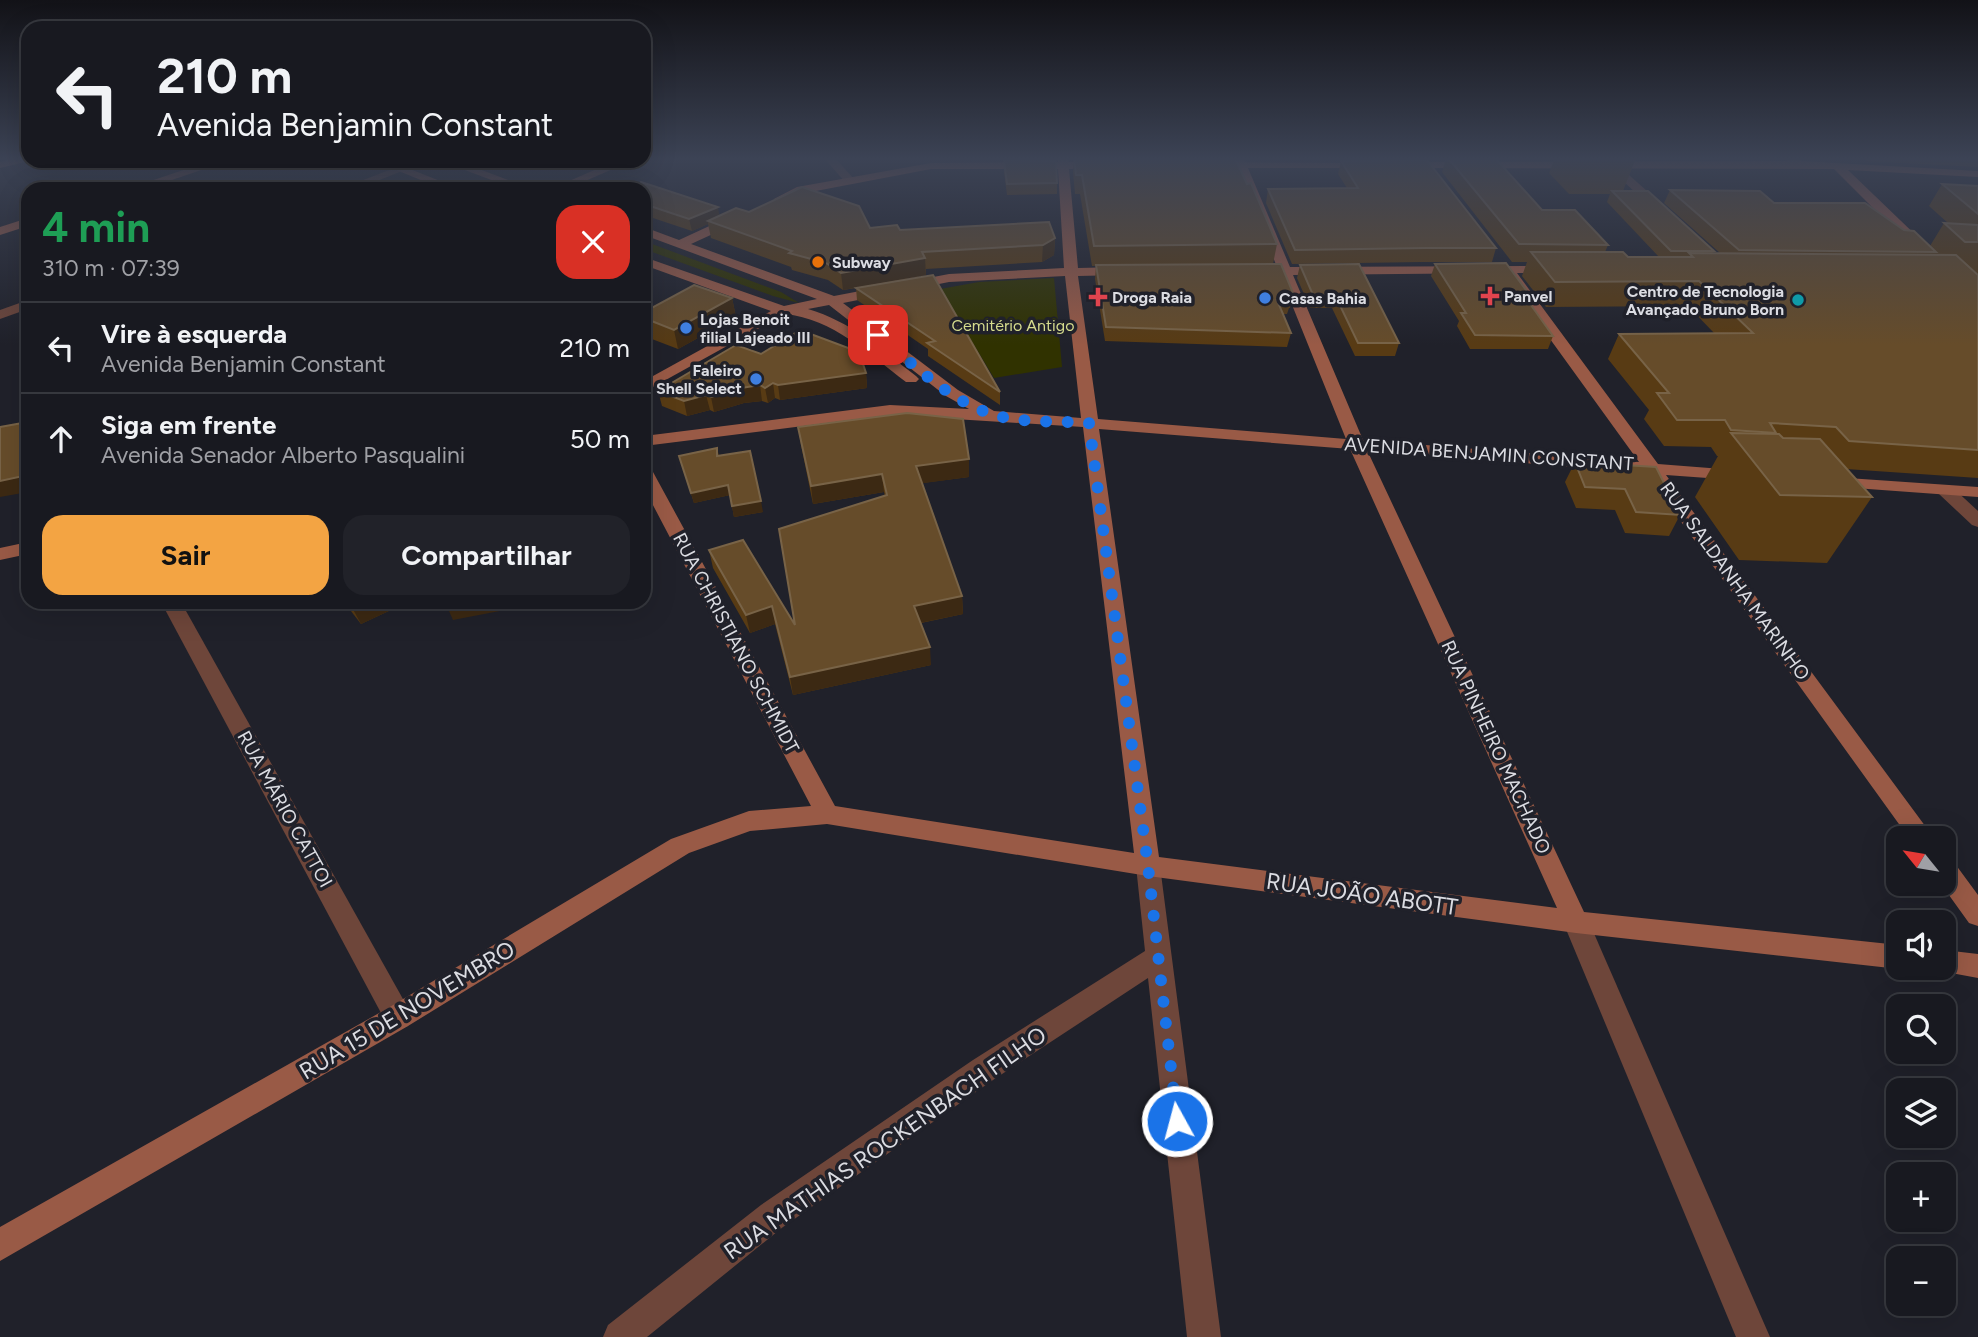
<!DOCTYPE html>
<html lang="pt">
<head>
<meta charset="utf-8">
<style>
	body { margin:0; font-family:Figtree,sans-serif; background:#212229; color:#f1f3f6; height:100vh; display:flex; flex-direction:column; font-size:26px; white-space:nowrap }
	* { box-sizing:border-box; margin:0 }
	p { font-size:23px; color:#9fa0a5 }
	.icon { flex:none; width:38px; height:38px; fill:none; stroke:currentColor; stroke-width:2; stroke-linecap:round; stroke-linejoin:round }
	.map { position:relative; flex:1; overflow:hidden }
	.drawer { position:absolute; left:21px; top:182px; width:630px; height:427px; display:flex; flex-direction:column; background:#181920; border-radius:21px; box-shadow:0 7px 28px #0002,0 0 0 2px #36383e }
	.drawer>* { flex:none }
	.top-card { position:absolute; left:21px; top:21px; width:630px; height:147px; border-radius:21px; box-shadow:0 7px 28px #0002,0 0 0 2px #36383e; background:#181920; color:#f1f3f6; overflow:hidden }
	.needle { width:46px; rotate:300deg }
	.fabs { position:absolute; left:1886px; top:826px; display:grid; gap:14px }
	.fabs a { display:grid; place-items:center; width:70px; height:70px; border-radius:14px; background:#181920; box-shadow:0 7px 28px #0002,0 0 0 2px #36383e; font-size:35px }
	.pin { position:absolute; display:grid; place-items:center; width:60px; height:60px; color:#fff; margin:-30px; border-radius:14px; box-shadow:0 4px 10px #0006 }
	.me { position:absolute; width:77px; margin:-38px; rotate:353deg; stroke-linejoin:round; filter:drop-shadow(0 0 5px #0008) }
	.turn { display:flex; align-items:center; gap:24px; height:147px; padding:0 21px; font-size:32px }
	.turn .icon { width:91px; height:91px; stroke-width:2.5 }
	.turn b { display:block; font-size:49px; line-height:60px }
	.round { display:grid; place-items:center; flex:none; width:74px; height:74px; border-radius:21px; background:#212229 }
	.overview { display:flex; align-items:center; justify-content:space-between; height:119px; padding:0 21px }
	h1 { font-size:42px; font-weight:700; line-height:52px; color:#1e9e55 }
	.primary-button { display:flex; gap:14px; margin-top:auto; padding:14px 21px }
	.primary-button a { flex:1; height:80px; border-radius:21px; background:#f3a443; color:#111; font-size:28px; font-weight:700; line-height:80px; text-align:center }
	.primary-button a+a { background:#212229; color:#f1f3f6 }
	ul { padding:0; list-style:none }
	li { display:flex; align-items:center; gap:21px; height:91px; padding:0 21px; border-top:2px solid #36383e }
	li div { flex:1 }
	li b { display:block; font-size:26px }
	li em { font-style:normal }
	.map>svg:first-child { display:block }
	.green { fill:#303200 }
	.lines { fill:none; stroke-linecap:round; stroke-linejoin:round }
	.street { fill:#6e463a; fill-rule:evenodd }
	.secondary { fill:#995a46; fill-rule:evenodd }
	.wall { fill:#583b14 }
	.shaded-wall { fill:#3c2913 }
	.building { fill:#664c2a; stroke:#786347; stroke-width:2 }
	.route { stroke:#1a73e8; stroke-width:12; stroke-dasharray:0 21.6 }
	.food-dot { fill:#e8710a; stroke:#20212a; stroke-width:2.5 }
	.health-dot { fill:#e0444e; stroke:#20212a; stroke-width:2.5 }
	.shop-dot { fill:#3f7fe0; stroke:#20212a; stroke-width:2.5 }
	.culture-dot { fill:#0f9aa8; stroke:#20212a; stroke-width:2.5 }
	.labels { text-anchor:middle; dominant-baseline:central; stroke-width:7; stroke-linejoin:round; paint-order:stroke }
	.far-poi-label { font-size:16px; font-weight:bold; fill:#dbdce2; stroke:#20212a; text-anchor:start }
	.far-park-label { font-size:16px; fill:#d5db8d; stroke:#20212a }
	.street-label { font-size:19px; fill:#dbdce2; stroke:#20212a }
	.near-street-label { font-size:23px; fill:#dbdce2; stroke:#20212a }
</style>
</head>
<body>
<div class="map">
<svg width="1978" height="1337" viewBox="0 0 1978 1337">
	<rect width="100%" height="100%" fill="#20212a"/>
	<g class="green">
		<polygon points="644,241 781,292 799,303 773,296 644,249"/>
		<polygon points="1054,278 1062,367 994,378 940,289 979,282"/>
	</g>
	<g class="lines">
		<g class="street">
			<polygon points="824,158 835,158 854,179 854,183 846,183"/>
			<polygon points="1233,158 1243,158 1247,164 1237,166"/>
			<polygon points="1599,158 1610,158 1666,208 1666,214 1658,214"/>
			<polygon points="1782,158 1796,158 1806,164 1796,166"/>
			<polygon points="397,167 407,169 357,189 340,189"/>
			<polygon points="28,300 28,309 0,319 0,310"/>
			<polygon points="1945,485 1951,486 1978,511 1978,527 1972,525 1939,494 1936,490 1939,486"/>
			<polygon points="161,602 181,602 408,1008 412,1017 408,1026 398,1030 388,1026"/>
			<polygon points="1148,856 1157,859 1160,866 1221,1337 1187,1337 1148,978 993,1080 783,1227 647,1337 603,1337 608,1325 761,1205 973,1060 1145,951 1136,866 1139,859"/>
			<polygon points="1576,911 1585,914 1589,922 1770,1337 1736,1337 1563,922 1567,914"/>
		</g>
		<g class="secondary">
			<polygon points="15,158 28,158 29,161 0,168 0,162"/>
			<path d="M1058,158H1068L1069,162H1101L1107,165L1101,168L1069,169L1078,268L1122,267L1129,271L1122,275L1078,276L1098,419L1346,439L1280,275H1256L1249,271L1256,267H1277L1237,168L1210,167L1204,164L1206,162L1371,163L1373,165L1367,168H1248L1290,267L1557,266V272L1552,273H1517L1658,464L1735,470L1744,475L1735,480L1666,475L1934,838H1909L1646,473L1367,450L1584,912L1899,945V968H1902L1899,969L1576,933L1148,876L827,824L750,831L689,853L408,1026L0,1261V1227L388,1008L671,839L749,811L811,806L644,488V467L653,472L835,806L1134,853L1083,427L890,415L644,446V436L890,405L969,409L946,396L829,305L808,309C850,321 882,350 916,376L919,379L916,382H906C869,354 833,319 785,314L644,392V381L771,311L644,265V257L784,306L817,299L644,235V227L679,240L731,216H739V222L691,244L834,296L949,274L1064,268L1058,169H931L800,194L780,203L774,199L797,187L931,163L1058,162ZM1505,273L1506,278L1639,462L1363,440L1293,275ZM1065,276L1081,418L994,411L958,390L843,303L949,282ZM1099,429L1350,449L1557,908L1159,857Z"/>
			<polygon points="210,161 228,161 145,189 127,189"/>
			<polygon points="374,161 390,161 460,189 443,189"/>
			<polygon points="441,161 458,161 532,189 515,189"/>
			<polygon points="615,161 631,161 567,189 551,189"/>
			<polygon points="1800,161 1978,171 1978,177 1848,170 1926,245 1926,251 1916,251 1834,169 1403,168 1397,165 1403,162"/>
			<polygon points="28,218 28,226 0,235 0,227"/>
			<polygon points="1833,477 1978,487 1978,497 1827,486 1824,482 1827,478"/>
			<polygon points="28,542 28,554 0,560 0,548"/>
			<polygon points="1944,858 1953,861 1978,895 1978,926 1969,923 1941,884 1944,884"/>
			<polygon points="1944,950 1978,954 1978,978 1935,970 1933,968 1944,968"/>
		</g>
	</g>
	<g class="wall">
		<polygon points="1074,158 1235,158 1277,244 1273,264 1293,293 1290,308 1289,308 1287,314 1283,314 1291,333 1287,347 1105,341 1095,279 1096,266 1092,266 1080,194 1075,194 1073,172"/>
		<polygon points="1446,158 1495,158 1542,210 1608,245 1605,252 1628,257 1659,257 1607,202 1610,194 1569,194 1549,173 1555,158 1636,158 1623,191 1714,251 1713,253 1720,253 1664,203 1670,190 1774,203 1904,230 1930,246 1944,223 1948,223 1929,206 1942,184 1978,186 1978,478 1846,469 1872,497 1827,563 1739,560 1695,497 1718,456 1717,456 1711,447 1664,446 1644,419 1649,410 1608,359 1619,334 1715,334 1688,306 1546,307 1522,276 1527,262 1512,262 1442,172"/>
		<polygon points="1863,158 1978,158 1978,167 1866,161"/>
		<polygon points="1004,160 1057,183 1057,194 1007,195 1004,172"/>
		<polygon points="1341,161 1496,248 1492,262 1422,262 1292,264 1266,203 1268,189 1347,188 1338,174"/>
		<polygon points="644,189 720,215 749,212 870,228 1055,238 1054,255 1042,262 926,269 926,275 885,283 1000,392 1000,405 928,356 928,349 857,300 856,288 843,290 828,280 792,270 791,267 711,238 708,224 692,231 644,215"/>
		<polygon points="1435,264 1529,294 1527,300 1553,336 1548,349 1470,349 1457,326 1459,321 1431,276"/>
		<polygon points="1300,265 1399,343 1395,356 1355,356 1332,308 1310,308 1297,278"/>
		<polygon points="732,298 736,317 678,349 644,336 644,312"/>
		<polygon points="761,354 866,373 867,388 780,400 775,398 768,403 762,401 744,403 714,412 710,410 687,416 662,406 658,391"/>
		<polygon points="798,427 969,459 969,477 922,483 962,596 963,614 921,623 931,665 793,695 775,624 750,633 713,568 709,550 795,624 885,496 884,492 813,504 801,445"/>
		<polygon points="717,448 719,456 763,512 734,517 730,495 694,503 679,456"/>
		<polygon points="1575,462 1680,515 1669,536 1625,533 1615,510 1576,508 1565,482"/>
		<polygon points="344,602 408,602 361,624"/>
	</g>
	<g class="shaded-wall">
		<polygon points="718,207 720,219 708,221 708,224 692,231 689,219"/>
		<polygon points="1055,238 1054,255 1042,262 1043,245"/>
		<polygon points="925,258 926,275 843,290 841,273"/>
		<polygon points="732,298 736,317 678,349 674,330"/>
		<polygon points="866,373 867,388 780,400 778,385"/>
		<polygon points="773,383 775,398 768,403 765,388"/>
		<polygon points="760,385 762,401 744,403 714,412 711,397 741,388"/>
		<polygon points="706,395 710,410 687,416 684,401"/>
		<polygon points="969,459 969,477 917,484 916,466"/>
		<polygon points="882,474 884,492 813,504 811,486"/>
		<polygon points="28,475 28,492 0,497 0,481"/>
		<polygon points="728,485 730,495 694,503 691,493"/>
		<polygon points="761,501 763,512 734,517 732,506"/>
		<polygon points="962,596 963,614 915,624 914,606"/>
		<polygon points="349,602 408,602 361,624"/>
		<polygon points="445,602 546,602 453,620"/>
		<polygon points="772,606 775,624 750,633 746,615"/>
		<polygon points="930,647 931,665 793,695 790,677"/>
	</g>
	<g class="building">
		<polygon points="1074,158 1235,158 1247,184 1251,183 1277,244 1094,246 1082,175 1076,175"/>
		<polygon points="1448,158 1495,158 1542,210 1575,210 1608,245 1519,244"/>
		<polygon points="1004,160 1056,161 1057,183 1007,184"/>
		<polygon points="1427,160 1496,248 1426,248 1295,250 1268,189 1358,188 1341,161"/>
		<polygon points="641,182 718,207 689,219 644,204 644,189 639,189"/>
		<polygon points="1942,184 1978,186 1978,214"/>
		<polygon points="802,187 859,206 870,228 897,225 900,230 1049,222 1055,238 1043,245 922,252 925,258 841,273 826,263 789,253 792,251 708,221 736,208 749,212"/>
		<polygon points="1670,190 1760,191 1774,203 1865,203 1904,230 1914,231 1936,252 1739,250"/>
		<polygon points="1612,191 1648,191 1714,251 1671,251"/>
		<polygon points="1944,223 1978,225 1978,242 1965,242"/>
		<polygon points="1531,252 1623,252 1628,257 1693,257 1689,253 1956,255 1978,275 1978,450 1849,441 1836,427 1770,423 1776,433 1731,430 1725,420 1677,420 1657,393 1669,393 1619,334 1753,333 1699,281 1555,282"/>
		<polygon points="1506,263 1529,294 1523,294 1553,336 1475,335 1461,313 1466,313 1435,264"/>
		<polygon points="1281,264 1293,293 1288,293 1290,300 1277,300 1291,333 1106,327 1096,265"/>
		<polygon points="1359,264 1399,343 1358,343 1335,295 1313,295 1300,265"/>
		<polygon points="933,275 1000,392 927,343 935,341 856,288"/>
		<polygon points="694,285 732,298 674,330 644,318 644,312"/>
		<polygon points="800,330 859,352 866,373 778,385 773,383 765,388 760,385 741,388 711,397 706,395 684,401 658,391 736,345 761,354"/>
		<polygon points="907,413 963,419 969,459 916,466 962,596 914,606 930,647 790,677 772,606 746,615 709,550 743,540 795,625 779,529 887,495 882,474 811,486 798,427"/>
		<polygon points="28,422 28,475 0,481 0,427"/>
		<polygon points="1731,433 1779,434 1783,438 1820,439 1872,497 1780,495"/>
		<polygon points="717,448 717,456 750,451 761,501 732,506 728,485 691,493 679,456"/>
		<polygon points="1575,462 1656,467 1680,515 1636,512 1625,489 1585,487"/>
	</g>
	<linearGradient id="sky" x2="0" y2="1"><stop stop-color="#121217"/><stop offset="0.46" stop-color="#3c4355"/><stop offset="1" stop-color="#3c4355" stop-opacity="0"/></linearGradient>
	<rect width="1978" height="345" fill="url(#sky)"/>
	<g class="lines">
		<path class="route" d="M878,335C913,364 953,404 998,416C1027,423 1060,421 1089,423L1148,866L1177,1121"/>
	</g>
	<circle class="food-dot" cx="818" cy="262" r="7"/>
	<g class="health-dot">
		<path d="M1486.5 285.5h7v7h7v7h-7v7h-7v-7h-7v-7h7z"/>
		<path d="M1094.5 286.5h7v7h7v7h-7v7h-7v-7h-7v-7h7z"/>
	</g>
	<g class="shop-dot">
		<circle cx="1265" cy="298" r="7"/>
		<circle cx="686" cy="328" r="7"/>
		<circle cx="756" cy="379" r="7"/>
	</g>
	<circle class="culture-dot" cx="1798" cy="300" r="7"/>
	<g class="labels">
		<g class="far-poi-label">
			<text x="832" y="262">Subway</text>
			<text x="1784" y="291" text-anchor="end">Centro de Tecnologia<tspan x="1784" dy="18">Avançado Bruno Born</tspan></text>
			<text x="1504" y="296">Panvel</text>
			<text x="1112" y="297">Droga Raia</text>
			<text x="1279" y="298">Casas Bahia</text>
			<text x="700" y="319">Lojas Benoit<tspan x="700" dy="18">filial Lajeado III</tspan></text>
			<text x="742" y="370" text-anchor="end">Faleiro<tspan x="742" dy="18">Shell Select</tspan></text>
		</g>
		<g class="far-park-label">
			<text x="1013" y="325">Cemitério Antigo</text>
		</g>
		<g class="street-label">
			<text transform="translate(1489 454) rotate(4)">AVENIDA BENJAMIN CONSTANT</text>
			<text transform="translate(1735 581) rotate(54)">RUA SALDANHA MARINHO</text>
			<text transform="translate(736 643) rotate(62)">RUA CHRISTIANO SCHMIDT</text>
			<text transform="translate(1496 747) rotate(65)">RUA PINHEIRO MACHADO</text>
			<text transform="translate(285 809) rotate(61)">RUA MÁRIO CATTOI</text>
		</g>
		<g class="near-street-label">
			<text transform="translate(1362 894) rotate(8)">RUA JOÃO ABOTT</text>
			<text transform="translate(407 1010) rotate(-31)">RUA 15 DE NOVEMBRO</text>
			<text transform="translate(885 1143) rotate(-35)">RUA MATHIAS ROCKENBACH FILHO</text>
		</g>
	</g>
</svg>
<div class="fabs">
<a><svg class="needle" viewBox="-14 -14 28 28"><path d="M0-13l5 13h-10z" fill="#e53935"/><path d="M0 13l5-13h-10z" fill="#9fa0a5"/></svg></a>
<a><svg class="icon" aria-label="sound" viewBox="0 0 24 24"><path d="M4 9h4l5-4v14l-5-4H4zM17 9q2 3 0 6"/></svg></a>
<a><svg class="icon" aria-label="search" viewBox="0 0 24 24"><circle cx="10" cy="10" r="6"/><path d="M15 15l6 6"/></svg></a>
<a><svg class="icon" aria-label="layers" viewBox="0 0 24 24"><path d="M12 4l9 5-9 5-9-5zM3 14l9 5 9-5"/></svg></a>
<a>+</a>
<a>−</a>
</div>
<div class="pin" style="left:878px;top:335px;background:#d93025"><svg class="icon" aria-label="arrive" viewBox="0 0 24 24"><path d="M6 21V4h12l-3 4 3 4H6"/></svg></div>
<svg class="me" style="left:1177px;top:1121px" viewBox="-20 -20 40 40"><circle r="17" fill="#1a73e8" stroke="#fff" stroke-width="3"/><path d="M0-11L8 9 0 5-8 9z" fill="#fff"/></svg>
<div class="top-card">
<div class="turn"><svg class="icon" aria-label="left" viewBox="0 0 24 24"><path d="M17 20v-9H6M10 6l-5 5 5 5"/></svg><div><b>210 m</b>Avenida Benjamin Constant</div></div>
</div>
<section class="drawer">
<div class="overview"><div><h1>4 min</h1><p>310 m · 07:39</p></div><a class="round" style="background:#d93025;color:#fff"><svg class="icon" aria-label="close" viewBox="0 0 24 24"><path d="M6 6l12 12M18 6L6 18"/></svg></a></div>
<ul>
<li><svg class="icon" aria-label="left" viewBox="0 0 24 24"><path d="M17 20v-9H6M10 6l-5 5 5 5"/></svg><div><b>Vire à esquerda</b><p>Avenida Benjamin Constant</p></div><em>210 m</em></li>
<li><svg class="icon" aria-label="ahead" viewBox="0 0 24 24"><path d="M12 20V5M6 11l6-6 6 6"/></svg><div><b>Siga em frente</b><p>Avenida Senador Alberto Pasqualini</p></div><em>50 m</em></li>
</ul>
<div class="primary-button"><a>Sair</a><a>Compartilhar</a></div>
</section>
</div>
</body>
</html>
